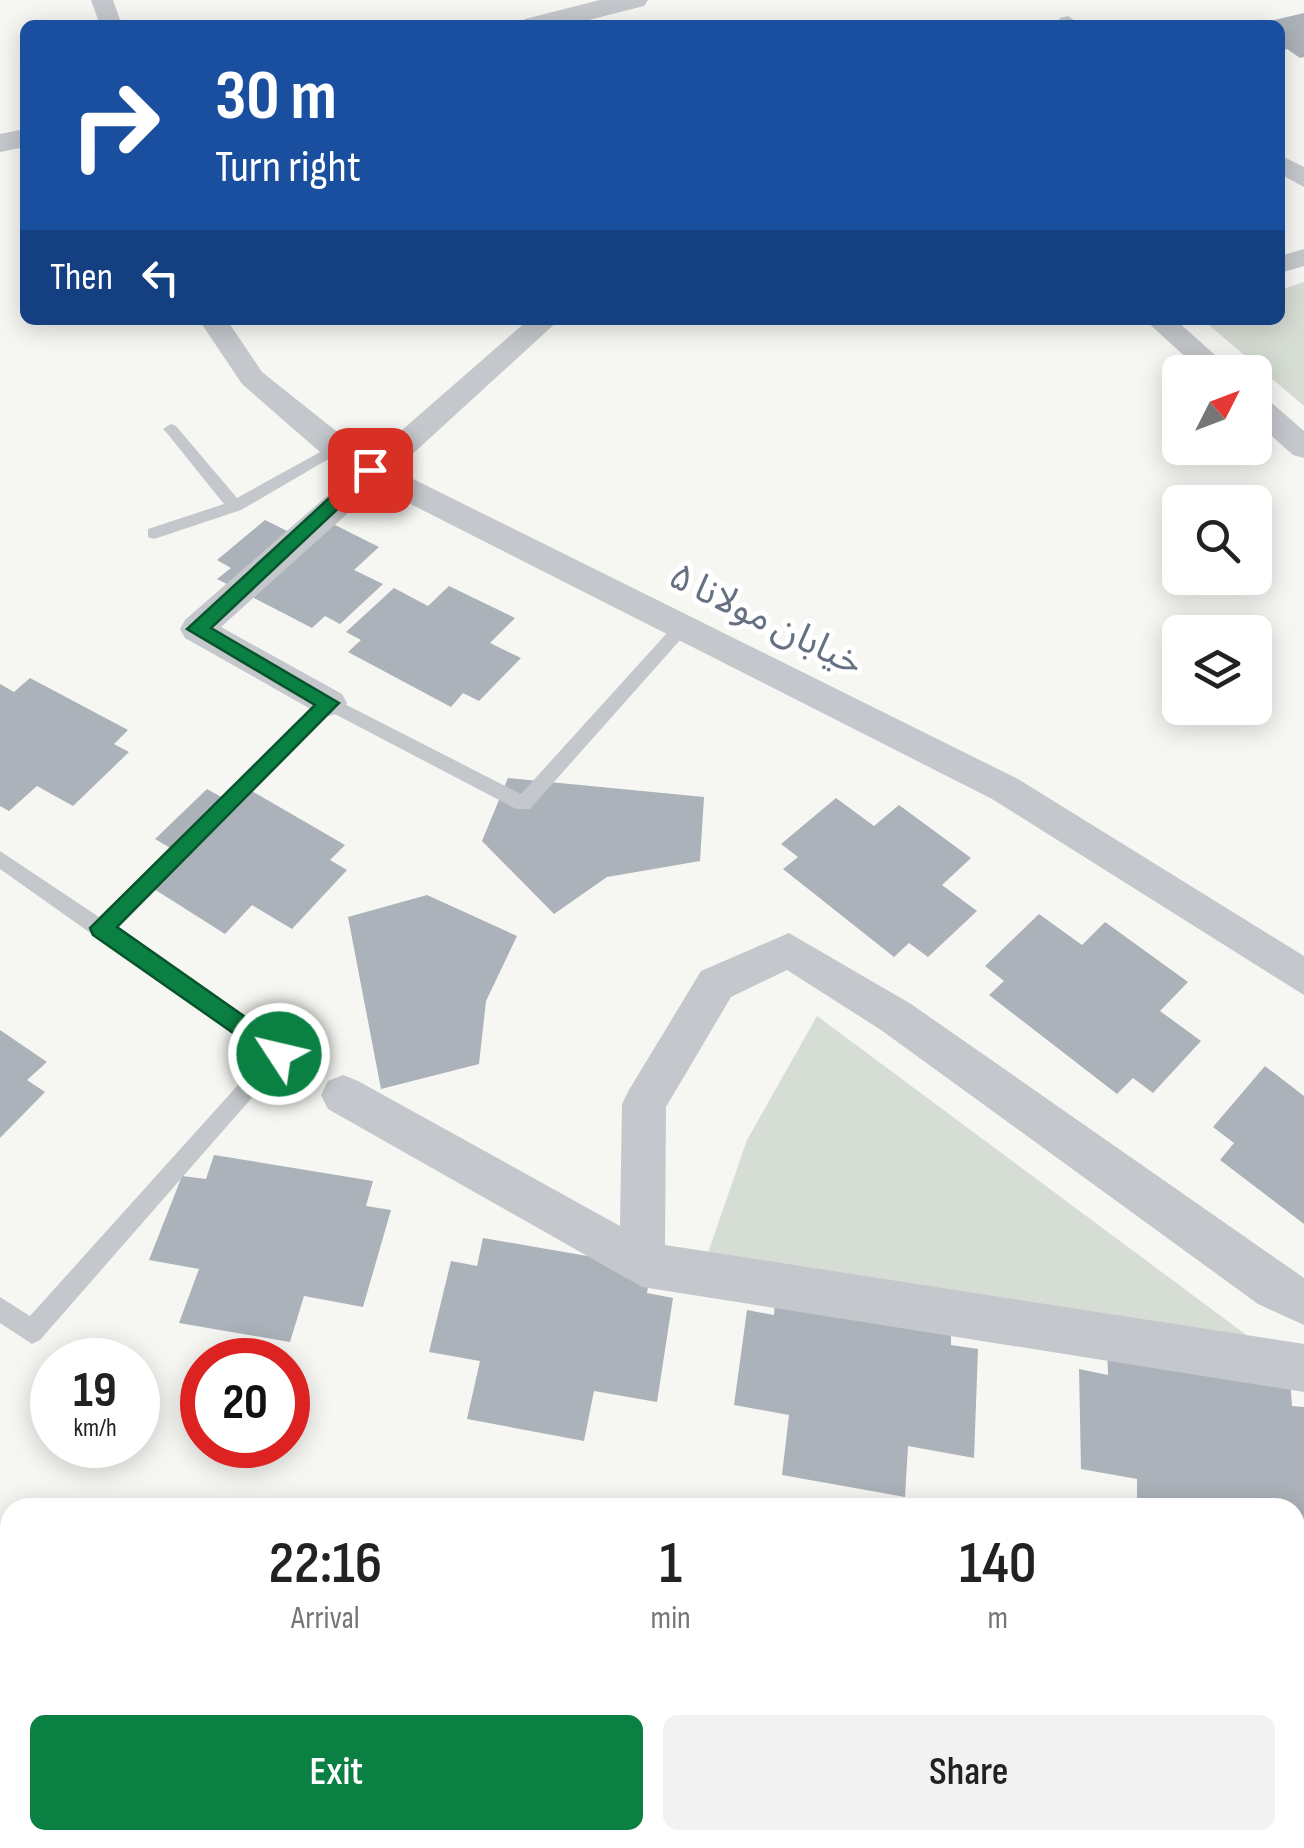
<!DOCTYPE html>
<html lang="en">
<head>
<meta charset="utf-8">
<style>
	body { margin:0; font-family:"Sofia Sans Condensed","Noto Sans Arabic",sans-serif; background:#f2f2f2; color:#222; height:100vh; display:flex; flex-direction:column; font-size:38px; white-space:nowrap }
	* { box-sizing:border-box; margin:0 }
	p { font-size:32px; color:#767676 }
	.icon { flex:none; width:55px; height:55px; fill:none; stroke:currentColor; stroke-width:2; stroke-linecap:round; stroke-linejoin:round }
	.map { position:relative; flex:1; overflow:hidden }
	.side { position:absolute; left:0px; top:1498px; width:1305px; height:352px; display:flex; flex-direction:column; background:#fff; border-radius:30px 30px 0 0; box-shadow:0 5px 25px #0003 }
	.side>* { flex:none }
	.hud { position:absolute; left:20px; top:20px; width:1265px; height:305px; border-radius:15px; box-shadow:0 5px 25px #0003; background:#1a4fa0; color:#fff; overflow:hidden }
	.needle { width:65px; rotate:48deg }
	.controls { position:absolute; left:1162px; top:355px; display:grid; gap:20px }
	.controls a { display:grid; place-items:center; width:110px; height:110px; border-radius:15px; background:#fff; box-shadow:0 5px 25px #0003; font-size:50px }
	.speed { position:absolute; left:30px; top:1338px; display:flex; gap:20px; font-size:50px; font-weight:700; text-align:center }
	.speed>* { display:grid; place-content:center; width:130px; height:130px; border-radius:50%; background:#fff; box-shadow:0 5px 25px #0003; line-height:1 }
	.speed small { font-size:25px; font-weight:400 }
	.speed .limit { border:15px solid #d22; background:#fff; color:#111 }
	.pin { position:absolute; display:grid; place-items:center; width:85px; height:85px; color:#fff; margin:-42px; border-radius:20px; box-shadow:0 5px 15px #0006 }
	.me { position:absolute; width:110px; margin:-55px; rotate:305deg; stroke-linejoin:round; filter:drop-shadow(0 0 8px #0008) }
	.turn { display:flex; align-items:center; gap:35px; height:210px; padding:0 30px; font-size:45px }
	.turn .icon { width:130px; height:130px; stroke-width:2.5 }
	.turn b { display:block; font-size:70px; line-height:85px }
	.then { display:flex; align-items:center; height:95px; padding:0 30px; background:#0003; gap:20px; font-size:38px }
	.eta { display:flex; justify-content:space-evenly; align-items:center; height:170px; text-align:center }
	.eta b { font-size:60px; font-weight:600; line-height:70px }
	.primary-button { display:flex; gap:20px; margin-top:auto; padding:20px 30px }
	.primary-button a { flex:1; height:115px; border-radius:15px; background:#0b8043; color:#fff; font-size:40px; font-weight:600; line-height:115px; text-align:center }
	.primary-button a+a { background:#f2f2f2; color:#222 }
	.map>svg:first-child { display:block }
	.green { fill:#d6ddd4 }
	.building { fill:#acb2b9 }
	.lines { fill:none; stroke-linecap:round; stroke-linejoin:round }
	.service { fill:#c4c7cb; fill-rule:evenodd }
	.minor { fill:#c4c7cb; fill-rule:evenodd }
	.tertiary { fill:#c4c7cb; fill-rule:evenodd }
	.route { fill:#0b8043; stroke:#07532c; stroke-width:2.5 }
	.labels { text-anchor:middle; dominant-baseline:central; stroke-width:10; stroke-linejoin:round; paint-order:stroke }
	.street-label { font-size:38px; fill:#667183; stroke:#fff }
</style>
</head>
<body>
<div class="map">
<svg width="1304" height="1848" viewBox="0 0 1304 1848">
	<rect width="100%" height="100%" fill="#f6f6f3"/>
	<g class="green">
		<polygon points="1304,282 1304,406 1203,320 1280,320 1280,290"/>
		<polygon points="817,1016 1272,1354 702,1270 747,1140"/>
	</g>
	<g class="building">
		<polygon points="1304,13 1304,57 1300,58 1287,49 1280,51 1280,25 1266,22"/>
		<polygon points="319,517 379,547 354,570 383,584 340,624 325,616 312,628 217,579 231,568 217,560 265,520 297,536"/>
		<polygon points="449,586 515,618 490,643 521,658 479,701 463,693 451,707 348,652 361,640 346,632 394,588 428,606"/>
		<polygon points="30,678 128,730 114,744 129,752 73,806 37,786 9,811 0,806 0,684 14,692"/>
		<polygon points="508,778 704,797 700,861 607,877 554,914 482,841"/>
		<polygon points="238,783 345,845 330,860 347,870 292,929 252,905 225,934 154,889 187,858 155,839 207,789 223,798"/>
		<polygon points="836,798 874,826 899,805 971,858 942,885 977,911 928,957 909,943 894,957 783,869 798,857 781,844"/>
		<polygon points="427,895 517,936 486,1001 479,1064 381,1089 348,917"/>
		<polygon points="1039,914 1082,945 1105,922 1188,982 1160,1011 1201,1041 1153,1093 1133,1078 1117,1094 989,995 1004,981 985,966"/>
		<polygon points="0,1030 47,1062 27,1080 45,1092 0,1138"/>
		<polygon points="1265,1066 1304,1096 1304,1224 1220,1160 1234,1143 1213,1127"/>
		<polygon points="214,1155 373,1181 366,1206 391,1210 363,1307 304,1296 290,1342 179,1323 199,1269 149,1260 182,1176 206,1179"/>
		<polygon points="483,1238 651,1267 647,1293 673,1298 657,1402 594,1391 584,1441 467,1419 480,1361 429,1352 451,1261 477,1266"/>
		<polygon points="776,1287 951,1317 951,1345 978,1349 974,1458 908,1446 905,1497 782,1475 789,1415 734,1405 747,1310 774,1315"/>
		<polygon points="1107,1346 1290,1377 1292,1406 1304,1407 1304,1520 1295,1518 1295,1508 1137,1508 1137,1479 1081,1469 1079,1369 1108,1375"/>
	</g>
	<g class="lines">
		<g class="service">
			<polygon points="171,424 176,426 237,498 331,446 336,445 344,450 241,510 154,539 148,537 148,529 224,504 166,432 163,429"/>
			<polygon points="683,620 689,622 692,626 689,630 530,809 516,809 331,712 114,928 287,1047 290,1054 40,1340 32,1344 0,1323 0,1297 30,1316 264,1056 0,869 0,851 99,917 323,698 329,696 521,794 677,622"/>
		</g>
		<g class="minor">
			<polygon points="91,0 113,0 122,25 100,25"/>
			<polygon points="1068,16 1081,25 1058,25 1060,18"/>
			<polygon points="1280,155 1304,167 1304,187 1280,174"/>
			<polygon points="1304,249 1304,266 1280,273 1280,256"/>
			<polygon points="199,320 227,320 262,372 370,458 528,320 559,320 395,470 1018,779 1304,956 1304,995 992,799 377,487 221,627 342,694 347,703 342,712 329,716 316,712 185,638 180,629 185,620 352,474 336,466 242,384"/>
			<polygon points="1145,320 1176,320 1234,372 1202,372"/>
			<polygon points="1255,395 1266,398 1304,431 1304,458 1293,455 1255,421"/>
			<polygon points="789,933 911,1004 1304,1278 1304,1325 1258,1304 881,1030 787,970 731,997 666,1107 665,1245 1304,1344 1304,1392 642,1287 328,1109 321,1095 328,1081 343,1075 358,1081 620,1226 622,1104 629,1090 701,971"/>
		</g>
		<g class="tertiary">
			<polygon points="600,0 648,0 644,6 569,25 521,25 525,19"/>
			<polygon points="25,129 25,147 0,152 0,134"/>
		</g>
	</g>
	<polygon class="route" points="364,466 379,470 211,628 339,703 117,927 288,1047 291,1054 279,1065 93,935 90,928 315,705 187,629"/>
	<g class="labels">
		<g class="street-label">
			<text transform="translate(766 620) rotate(26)">خیابان مولانا ۵</text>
		</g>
	</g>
</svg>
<div class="controls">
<a><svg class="needle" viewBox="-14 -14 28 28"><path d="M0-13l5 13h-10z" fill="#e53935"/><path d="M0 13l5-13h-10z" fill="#767676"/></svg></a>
<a><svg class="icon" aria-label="search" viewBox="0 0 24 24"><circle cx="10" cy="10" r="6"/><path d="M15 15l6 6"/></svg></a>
<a><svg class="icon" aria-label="layers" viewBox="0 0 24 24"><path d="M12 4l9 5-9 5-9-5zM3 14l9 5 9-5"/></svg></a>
</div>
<div class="speed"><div>19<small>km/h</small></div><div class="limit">20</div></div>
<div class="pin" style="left:370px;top:470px;background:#d93025"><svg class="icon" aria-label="arrive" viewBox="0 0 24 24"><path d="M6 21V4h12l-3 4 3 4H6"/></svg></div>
<svg class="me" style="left:279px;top:1054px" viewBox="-20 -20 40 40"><circle r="17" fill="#0b8043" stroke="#fff" stroke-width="3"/><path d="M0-11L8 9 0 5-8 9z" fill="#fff"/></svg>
<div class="hud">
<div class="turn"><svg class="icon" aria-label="right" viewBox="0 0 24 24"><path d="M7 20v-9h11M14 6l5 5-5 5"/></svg><div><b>30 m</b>Turn right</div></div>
<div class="then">Then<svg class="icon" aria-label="left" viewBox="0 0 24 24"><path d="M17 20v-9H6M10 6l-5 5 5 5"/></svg></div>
</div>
<section class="side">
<div class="eta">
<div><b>22:16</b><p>Arrival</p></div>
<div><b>1</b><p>min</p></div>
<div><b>140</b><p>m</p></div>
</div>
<div class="primary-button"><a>Exit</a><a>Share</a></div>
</section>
</div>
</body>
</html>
